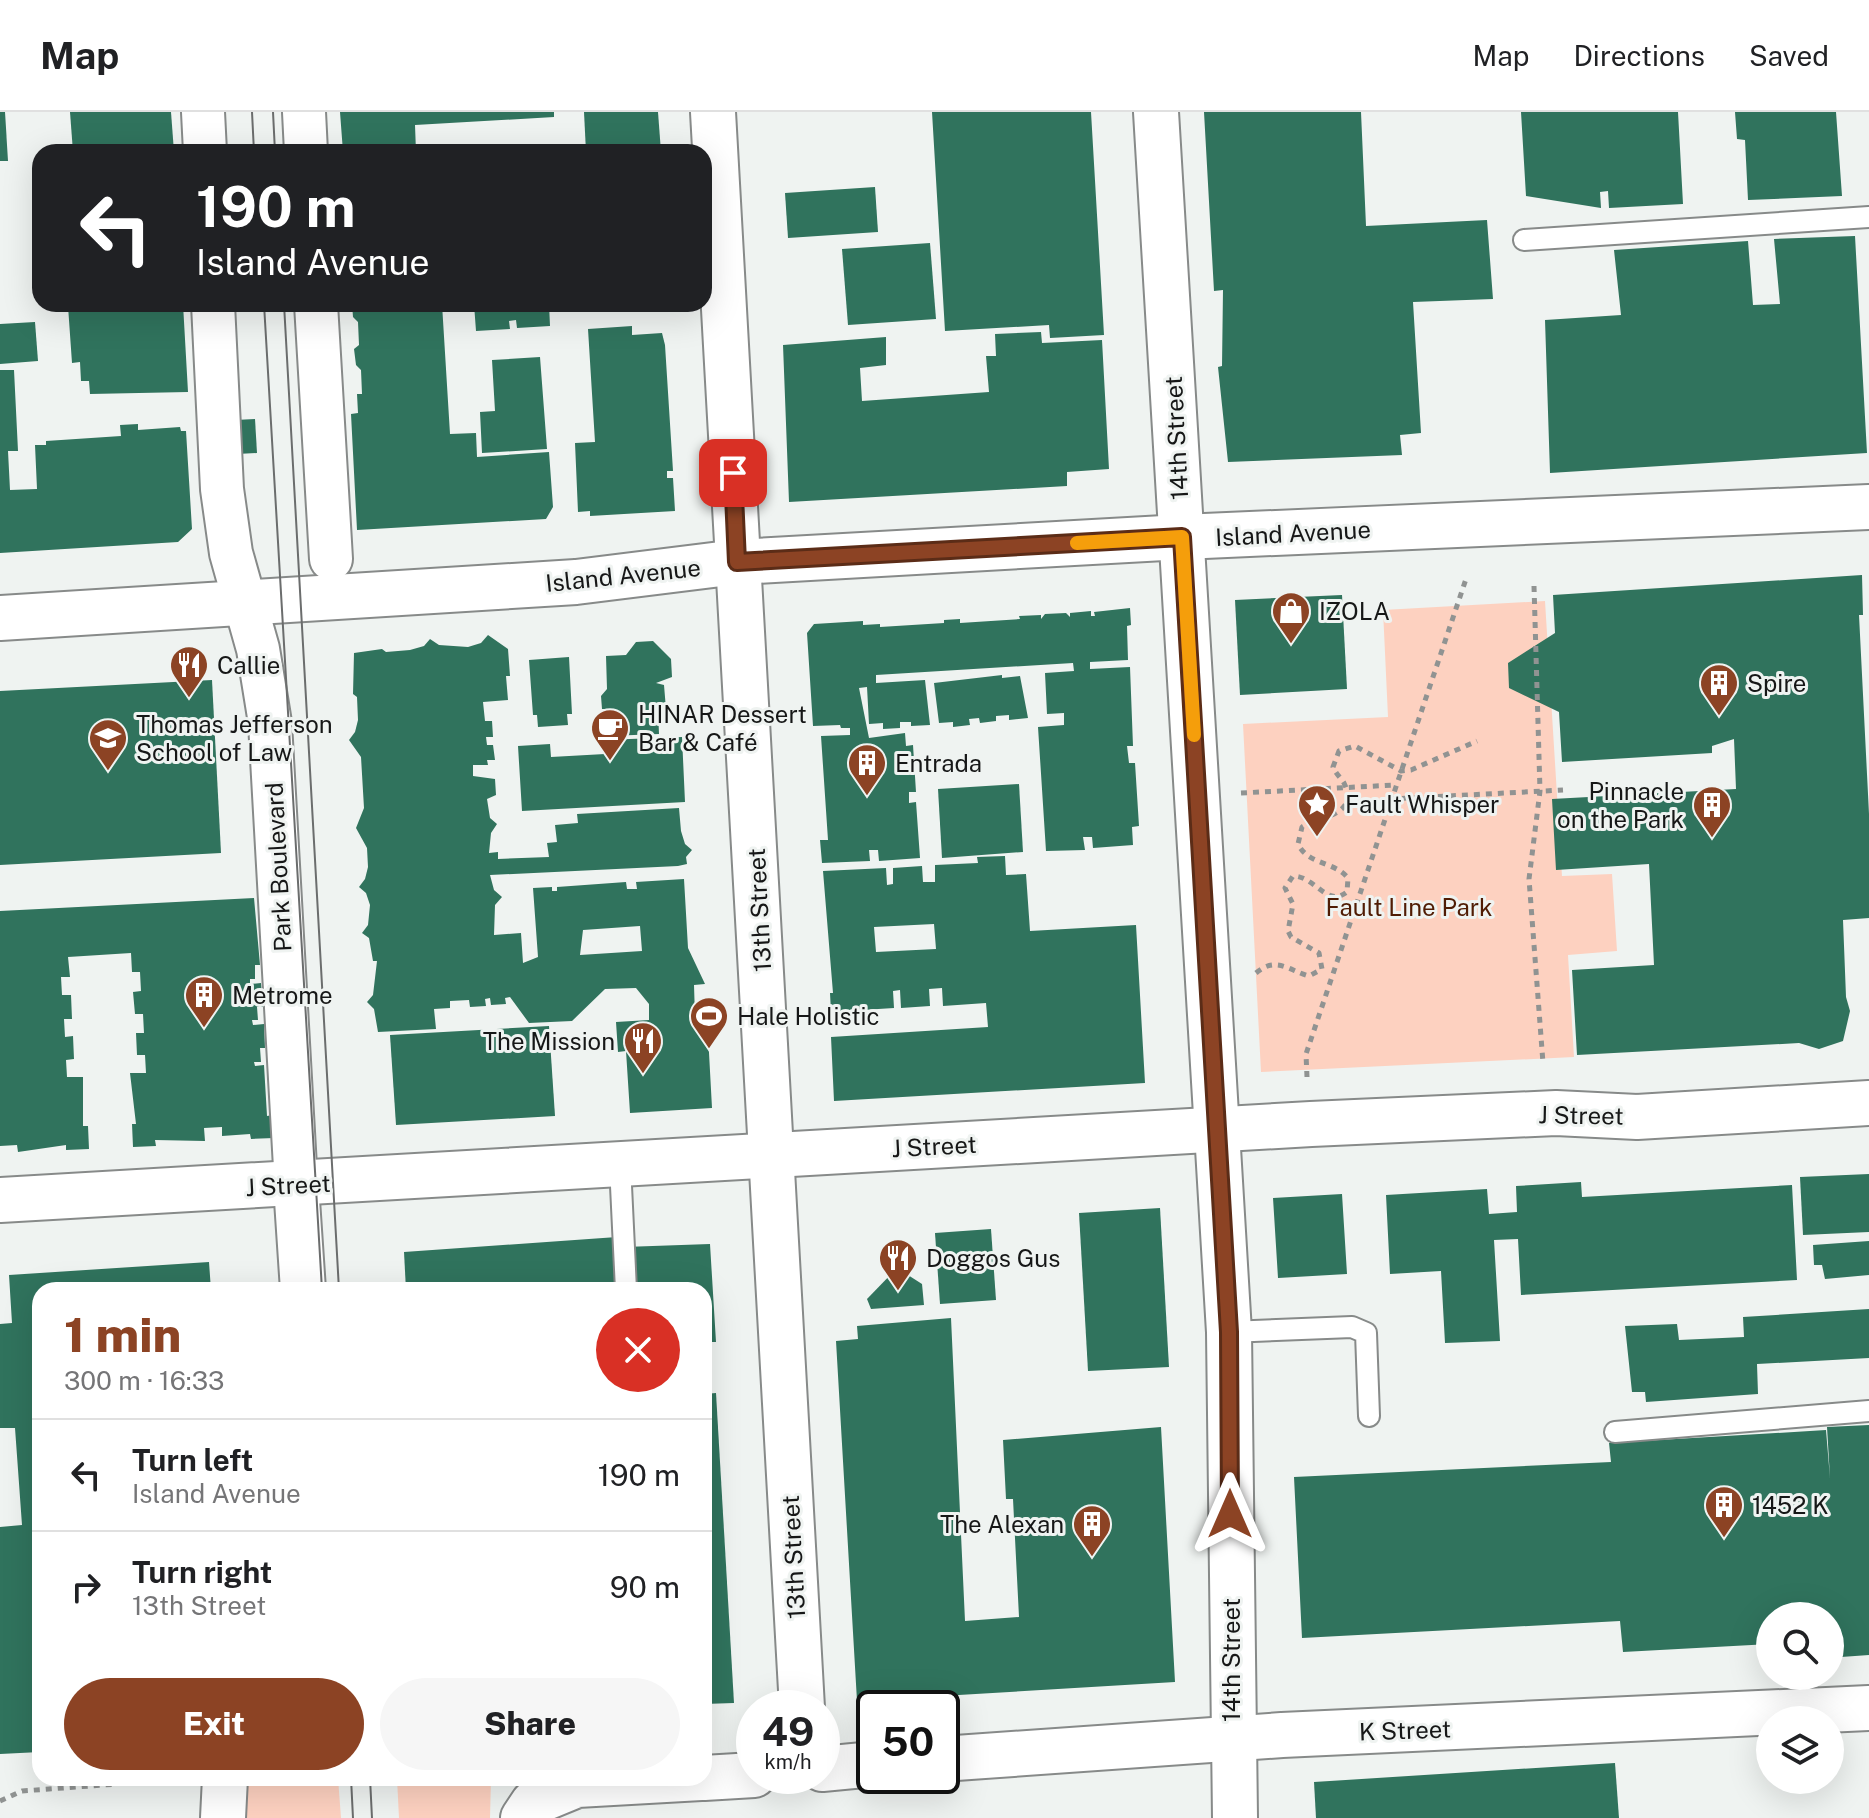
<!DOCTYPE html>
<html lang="en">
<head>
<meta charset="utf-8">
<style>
	body { margin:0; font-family:"Public Sans",sans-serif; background:#f6f6f6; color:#202124; height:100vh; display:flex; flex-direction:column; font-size:30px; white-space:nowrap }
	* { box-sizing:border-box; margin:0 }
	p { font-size:26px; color:#757577 }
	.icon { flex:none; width:44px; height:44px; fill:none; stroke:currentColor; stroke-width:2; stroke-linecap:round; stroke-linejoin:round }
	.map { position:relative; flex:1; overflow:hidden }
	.sheet { position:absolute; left:32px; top:1170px; width:680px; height:504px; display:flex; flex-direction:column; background:#fff; border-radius:24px; box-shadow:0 8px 32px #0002 }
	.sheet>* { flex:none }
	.top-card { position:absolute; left:32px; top:32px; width:680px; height:168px; border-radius:24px; box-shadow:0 8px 32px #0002; background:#202124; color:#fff; overflow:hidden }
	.buttons { position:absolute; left:1756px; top:1490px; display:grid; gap:16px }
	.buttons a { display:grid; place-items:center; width:88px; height:88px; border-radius:50%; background:#fff; box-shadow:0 8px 32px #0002; font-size:40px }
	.speed { position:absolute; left:736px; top:1578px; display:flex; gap:16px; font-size:40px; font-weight:700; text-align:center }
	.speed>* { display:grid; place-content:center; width:104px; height:104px; border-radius:50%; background:#fff; box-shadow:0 8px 32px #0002; line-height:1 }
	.speed small { font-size:20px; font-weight:400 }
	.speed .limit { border:4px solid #111; border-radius:12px; background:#fff; color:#111 }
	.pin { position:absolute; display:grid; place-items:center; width:68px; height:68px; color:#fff; margin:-34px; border-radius:16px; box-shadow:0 4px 12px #0006 }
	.me { position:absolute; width:88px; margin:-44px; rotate:0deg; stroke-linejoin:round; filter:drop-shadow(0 0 6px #0008) }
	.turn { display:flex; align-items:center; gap:28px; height:168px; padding:0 32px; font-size:36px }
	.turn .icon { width:104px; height:104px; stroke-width:2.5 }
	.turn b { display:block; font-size:56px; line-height:68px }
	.round { display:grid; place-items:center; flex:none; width:84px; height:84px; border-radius:42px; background:#f6f6f6 }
	.summary { display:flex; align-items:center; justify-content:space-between; height:136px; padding:0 32px }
	h1 { font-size:48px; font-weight:800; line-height:60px; color:#8c4324 }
	.primary-button { display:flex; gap:16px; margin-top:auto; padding:16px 32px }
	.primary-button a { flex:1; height:92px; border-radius:48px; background:#8c4324; color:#fff; font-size:32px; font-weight:800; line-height:92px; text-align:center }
	.primary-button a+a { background:#f6f6f6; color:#202124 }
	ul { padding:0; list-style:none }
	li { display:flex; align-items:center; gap:24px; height:112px; padding:0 32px; border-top:2px solid #e0e0e0 }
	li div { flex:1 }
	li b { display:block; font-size:30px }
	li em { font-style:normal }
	header { display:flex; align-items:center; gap:48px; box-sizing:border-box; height:112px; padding:0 40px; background:#fff; border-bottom:2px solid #e0e0e0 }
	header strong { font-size:38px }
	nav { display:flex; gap:44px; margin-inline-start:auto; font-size:28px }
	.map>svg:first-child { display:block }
	.green { fill:#fdd1c0 }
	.building { fill:#30735d; fill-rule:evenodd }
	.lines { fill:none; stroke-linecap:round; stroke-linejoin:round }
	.lane-casing { stroke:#878a89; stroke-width:24 }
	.street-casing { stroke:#878a89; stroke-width:46 }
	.secondary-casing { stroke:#878a89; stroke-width:48 }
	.path { stroke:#909392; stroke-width:5; stroke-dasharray:6 6; stroke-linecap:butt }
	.lane { stroke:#fff; stroke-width:20 }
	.street { stroke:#fff; stroke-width:42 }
	.secondary { stroke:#fff; stroke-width:44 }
	.tram { stroke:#6b6d6d; stroke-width:2 }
	.route-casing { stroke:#5b2c17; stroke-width:20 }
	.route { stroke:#8c4324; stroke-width:14 }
	.slow { stroke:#f59e0b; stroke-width:14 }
	.labels { text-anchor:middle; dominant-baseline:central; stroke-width:6; stroke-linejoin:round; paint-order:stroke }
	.street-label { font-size:24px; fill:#161717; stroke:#eff3f1 }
	.poi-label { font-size:24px; fill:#161717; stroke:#eff3f1; text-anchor:start }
	.park-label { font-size:24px; fill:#501c04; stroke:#eff3f1 }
</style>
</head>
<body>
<header>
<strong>Map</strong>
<nav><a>Map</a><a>Directions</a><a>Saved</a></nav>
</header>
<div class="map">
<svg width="1869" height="1706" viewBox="0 0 1869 1706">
	<rect width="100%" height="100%" fill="#eff3f1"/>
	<g class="green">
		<polygon points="1545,489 1562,764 1612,762 1617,839 1568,843 1574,945 1261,960 1243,612 1388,605 1383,498"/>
		<polygon points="245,1666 338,1666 341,1706 243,1706"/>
		<polygon points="397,1666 491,1666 490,1706 399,1706"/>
	</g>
	<g class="building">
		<polygon points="0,0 5,0 8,49 0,49"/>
		<polygon points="70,0 171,0 174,40 73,40"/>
		<polygon points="340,0 554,0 554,5 415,13 416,40 343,40"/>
		<polygon points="584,0 658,0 661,40 586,40"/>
		<polygon points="932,0 1091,0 1104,223 1050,226 1049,213 945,219"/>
		<polygon points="1204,0 1361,0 1366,114 1487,108 1493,187 1413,190 1421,321 1400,323 1402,343 1228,350 1218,255 1222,254 1223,178 1214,179"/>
		<polygon points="1521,0 1678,0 1683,92 1609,96 1608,79 1600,80 1601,96 1526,84"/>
		<polygon points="1735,0 1836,0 1842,84 1748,88 1745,28 1737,27"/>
		<polygon points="875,75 878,120 788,126 785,81"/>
		<polygon points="1855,124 1867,341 1550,361 1545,208 1621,203 1614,138 1748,129 1753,193 1780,192 1774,127"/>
		<polygon points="930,131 936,207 848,213 842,137"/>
		<polygon points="75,192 183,192 188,280 90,282 89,269 81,269 80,250 72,251 68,194"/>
		<polygon points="229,192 249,192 250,199 229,200"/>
		<polygon points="352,192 442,192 450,322 476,321 477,345 549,340 553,395 546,407 357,418 351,302 358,301 357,282 362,282 361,258 356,253 354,237 359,233 358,210 353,205"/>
		<polygon points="474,192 549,192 550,214 517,216 516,208 509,209 510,217 476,219"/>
		<polygon points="35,210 38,249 0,252 0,212"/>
		<polygon points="632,214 632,223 662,221 665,233 673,359 667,359 667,366 673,366 675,399 590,404 590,399 578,400 575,331 595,330 588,217"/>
		<polygon points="1041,220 1042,231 1102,228 1109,357 1067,360 1067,374 789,390 783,233 886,225 886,253 860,256 862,289 989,280 986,244 996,244 995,222"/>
		<polygon points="540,245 547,337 482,341 480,300 495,299 492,248"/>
		<polygon points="0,258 14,258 18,339 8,339 10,378 37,377 35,333 46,333 46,329 121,324 120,313 138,312 138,318 180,315 181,319 186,319 192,417 178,430 0,441"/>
		<polygon points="255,307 257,341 237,342 235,308"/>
		<polygon points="1862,463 1863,503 1859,503 1869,702 1869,806 1843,808 1846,885 1850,899 1843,929 1819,937 1799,931 1577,943 1572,858 1654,853 1649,752 1556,758 1552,687 1736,677 1734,627 1712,634 1712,641 1562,650 1559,600 1509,576 1508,551 1555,521 1553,483"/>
		<polygon points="1342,483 1347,577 1240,583 1235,488"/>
		<polygon points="1130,496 1131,513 1127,514 1128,548 1090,550 1090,557 1130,555 1133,634 1127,634 1129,651 1135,651 1139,714 1132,715 1133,733 1093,736 1092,725 1083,725 1085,738 1046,739 1038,615 1064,613 1064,601 1047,602 1045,561 1074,559 1073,551 876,563 876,571 925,568 930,613 911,614 911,610 900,610 900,616 883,617 883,611 869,612 867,575 859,576 869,626 905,621 906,634 913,633 916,680 909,680 909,691 916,690 920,746 879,749 878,738 869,738 870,749 822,751 820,728 828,728 821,624 850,623 850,616 841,616 840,613 813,614 807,521 814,512 863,509 863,513 880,512 880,515 944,511 944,508 960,507 960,511 1020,507 1019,504 1041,503 1041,507 1045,502 1066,501 1070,505 1070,501 1091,499 1091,504 1095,504 1094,500"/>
		<path d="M488,523L508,537L510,564H506L508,588L483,590L485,609H492L493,625H486L487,633H493L495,648H487L488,653H473V664L495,667L496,683L487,687L490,706L497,712L491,721L489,741L498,740V747L549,745L547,731L557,730L555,713L578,711L577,702L679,696L681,719L685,732L692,738L686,745L687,752L678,754L490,763L494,778L502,785L495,793L494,823L521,821L523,851L538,845L533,776L552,775V779H557V775L626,770L627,777H637L636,770L684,767L688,836L705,872L694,873L695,905L707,904L712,996L630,1001L626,939L618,940L616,910L649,908V892L636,876L605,877L572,909L529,911L510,885L505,886L506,892L491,893L490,886L485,887L486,894L470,895L469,888L450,889V896L434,897L436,917L378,920L374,897L367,890L373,883L377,849H373L369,826L362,821L368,813L370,793L366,781L359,775L365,767L368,755L367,736L356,716L364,696L361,645L349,628L355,620L358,608L357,585L353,582L354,541L382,537L386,540L410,538L424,534L430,527L439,533L468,535L481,531ZM640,814L642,839L580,843L583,818Z"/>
		<polygon points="653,529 671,547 672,565 656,571 664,573 666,597 658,598 659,622 609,624 607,597 602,597 601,584 607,577 606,544 626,543 636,530"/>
		<polygon points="569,545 572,602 567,602 568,613 538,615 537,603 533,603 529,548"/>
		<polygon points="1002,563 1002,566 1020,564 1028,606 1009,608 1009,603 996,604 996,609 980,611 979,606 969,607 970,613 953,615 953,610 939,611 934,571"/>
		<polygon points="212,568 221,741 0,753 0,579"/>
		<polygon points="682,625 685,690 522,699 518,634 550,632 551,645 605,642 604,628"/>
		<polygon points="1019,672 1023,740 942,746 938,677"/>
		<path d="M1005,744L1006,763L1026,762L1030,819L1136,813L1145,971L834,989L831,925L988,915L986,891L943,894L942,876L929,877L930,894L901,896L900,878L893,879L894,896L831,900L830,881H833L823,759L886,756L887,773L893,772V756L922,754L923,770H935V753L978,751L977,745ZM934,812L936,837L876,840L874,815Z"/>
		<polygon points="254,786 260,853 255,853 255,867 250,867 250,872 261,871 263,895 257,895 258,908 252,908 253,913 264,912 265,936 260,936 261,950 254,950 255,954 264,953 267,1004 273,1003 274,1026 251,1027 250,1022 222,1024 222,1015 204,1016 205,1029 155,1028 156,1034 133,1035 132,1012 136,1012 130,961 146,961 145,943 137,943 136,921 144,921 143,902 135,902 133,880 141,879 140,860 132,860 131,841 68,845 70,865 61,865 62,883 71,883 72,907 64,907 65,925 73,924 74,947 66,948 67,965 83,965 83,1014 88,1014 89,1037 66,1038 66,1033 18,1040 17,1033 0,1034 0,799"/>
		<polygon points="549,914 555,1004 396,1013 390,923"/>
		<polygon points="1869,1062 1869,1120 1803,1123 1800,1065"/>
		<polygon points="1581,1070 1582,1085 1792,1073 1797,1168 1521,1183 1518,1127 1494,1128 1500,1229 1445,1231 1441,1159 1390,1162 1386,1083 1487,1077 1489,1102 1517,1100 1516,1074"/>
		<polygon points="1342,1082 1347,1162 1278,1166 1273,1086"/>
		<polygon points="1160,1096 1169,1255 1088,1259 1079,1101"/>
		<polygon points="991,1117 996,1188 940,1192 935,1121"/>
		<polygon points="617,1125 620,1178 406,1178 404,1140"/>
		<polygon points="1869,1129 1869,1163 1825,1167 1822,1153 1814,1153 1813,1133"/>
		<polygon points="710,1132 716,1230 704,1230 704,1178 627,1178 624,1135"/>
		<polygon points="209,1150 211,1178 40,1178 40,1640 0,1642 0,1415 22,1413 15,1316 0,1316 0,1212 12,1211 9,1163"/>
		<polygon points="897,1156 922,1172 924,1193 871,1197 867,1187"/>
		<polygon points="1869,1197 1869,1246 1757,1252 1758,1282 1646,1290 1645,1280 1632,1280 1625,1214 1677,1212 1679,1228 1744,1225 1743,1205"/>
		<polygon points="951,1206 965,1509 1019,1505 1013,1387 1006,1387 1003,1328 1161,1315 1175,1570 857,1589 836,1229 858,1227 857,1214"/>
		<polygon points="716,1281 734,1591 704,1592 704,1282"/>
		<polygon points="1869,1313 1869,1543 1841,1545 1840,1528 1830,1529 1830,1504 1770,1504 1770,1532 1623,1540 1620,1509 1302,1526 1294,1365 1611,1350 1609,1331 1826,1318 1830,1366 1827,1315"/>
		<polygon points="1615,1651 1619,1706 1316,1706 1314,1670"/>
	</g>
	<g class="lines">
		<defs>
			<g id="lane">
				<polyline points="1524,128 1869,105"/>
				<polyline points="620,1053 626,1178"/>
				<polyline points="1229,1220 1352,1215 1366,1221 1369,1304"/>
				<polyline points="1615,1320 1869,1299"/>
			</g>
			<g id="street">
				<polyline points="203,0 205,40"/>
				<polyline points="304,0 306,40"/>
				<polyline points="213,192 222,377 231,441 258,537 270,611 296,1073"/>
				<polyline points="316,192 331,447"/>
			</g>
			<g id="secondary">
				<polyline points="713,0 802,1596"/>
				<polyline points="1156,0 1229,1220 1235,1706"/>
				<polyline points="0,506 576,470 737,450 1182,425 1869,395"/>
				<polyline points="296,1073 303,1178"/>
				<polyline points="0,1088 1311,1012 1556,1001 1637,1005 1869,991"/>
				<polyline points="942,1647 1282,1623 1869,1596"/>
				<polyline points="822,1657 874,1652"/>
				<polyline points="704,1666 754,1663"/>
				<polyline points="223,1706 225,1666"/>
				<polyline points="523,1706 533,1691 577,1673 701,1666"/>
			</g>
		</defs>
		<use href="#lane" class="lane-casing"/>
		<use href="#street" class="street-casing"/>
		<use href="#secondary" class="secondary-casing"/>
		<g class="path">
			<polyline points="1534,474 1540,679 1529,767 1543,951"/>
			<polyline points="1241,681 1395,673"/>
			<polyline points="1390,687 1563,678"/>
			<path d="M1256,861C1276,844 1288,858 1309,864L1322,857L1319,841L1291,825L1288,819L1293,792L1285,776L1293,764C1315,764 1327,796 1347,780L1348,766C1334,749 1308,753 1298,732L1302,715C1319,704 1360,704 1344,671C1341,666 1336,662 1333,655L1339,639L1355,634L1401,659L1411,658L1477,629"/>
			<polyline points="1307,965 1306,942 1466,467"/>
			<polyline points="0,1689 22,1679 117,1672 116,1666"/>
		</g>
		<use href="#lane" class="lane"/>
		<use href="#street" class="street"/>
		<use href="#secondary" class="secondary"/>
		<g class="tram">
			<polyline points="252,0 254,40"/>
			<polyline points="273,0 275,40"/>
			<polyline points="264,192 322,1178"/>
			<polyline points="284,192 339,1178"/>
			<polyline points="351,1666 353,1706"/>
			<polyline points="370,1666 372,1706"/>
		</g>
	</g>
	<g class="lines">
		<defs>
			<polyline id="route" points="733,361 737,450 1182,425 1229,1220 1230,1402"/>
		</defs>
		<use href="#route" class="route-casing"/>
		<use href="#route" class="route"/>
		<polyline class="slow" points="1077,431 1182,425 1194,623"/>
	</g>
	<defs>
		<symbol id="shop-pin" viewBox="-11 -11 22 30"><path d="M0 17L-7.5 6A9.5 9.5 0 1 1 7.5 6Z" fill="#8c4324" stroke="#eff3f1"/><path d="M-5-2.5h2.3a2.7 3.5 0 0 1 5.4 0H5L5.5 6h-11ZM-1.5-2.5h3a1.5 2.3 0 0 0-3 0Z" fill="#fff"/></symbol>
		<symbol id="restaurant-pin" viewBox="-11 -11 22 30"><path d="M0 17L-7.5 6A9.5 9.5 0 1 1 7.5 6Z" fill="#8c4324" stroke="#eff3f1"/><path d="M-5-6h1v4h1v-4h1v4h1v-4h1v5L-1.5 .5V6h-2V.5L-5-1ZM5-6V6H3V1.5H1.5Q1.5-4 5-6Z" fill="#fff"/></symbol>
		<symbol id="building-pin" viewBox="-11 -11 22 30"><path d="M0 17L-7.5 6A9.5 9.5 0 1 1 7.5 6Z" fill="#8c4324" stroke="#eff3f1"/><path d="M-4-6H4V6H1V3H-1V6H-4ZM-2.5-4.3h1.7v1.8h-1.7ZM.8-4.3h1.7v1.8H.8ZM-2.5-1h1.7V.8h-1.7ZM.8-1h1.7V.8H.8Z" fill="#fff"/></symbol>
		<symbol id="cafe-pin" viewBox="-11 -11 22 30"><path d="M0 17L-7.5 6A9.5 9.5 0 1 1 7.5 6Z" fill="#8c4324" stroke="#eff3f1"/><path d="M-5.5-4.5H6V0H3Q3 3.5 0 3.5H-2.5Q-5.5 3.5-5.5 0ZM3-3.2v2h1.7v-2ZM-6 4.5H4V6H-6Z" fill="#fff"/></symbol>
		<symbol id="university-pin" viewBox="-11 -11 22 30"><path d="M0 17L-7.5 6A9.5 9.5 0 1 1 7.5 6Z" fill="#8c4324" stroke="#eff3f1"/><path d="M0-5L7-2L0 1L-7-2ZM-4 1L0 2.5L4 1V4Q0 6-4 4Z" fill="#fff"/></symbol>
		<symbol id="sight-pin" viewBox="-11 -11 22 30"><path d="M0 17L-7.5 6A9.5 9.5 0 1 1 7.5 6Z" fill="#8c4324" stroke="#eff3f1"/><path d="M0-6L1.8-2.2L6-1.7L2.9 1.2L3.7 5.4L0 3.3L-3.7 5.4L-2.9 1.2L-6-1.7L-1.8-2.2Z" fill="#fff"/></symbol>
		<symbol id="stadium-pin" viewBox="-11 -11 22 30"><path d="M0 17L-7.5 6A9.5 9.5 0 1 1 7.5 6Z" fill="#8c4324" stroke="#eff3f1"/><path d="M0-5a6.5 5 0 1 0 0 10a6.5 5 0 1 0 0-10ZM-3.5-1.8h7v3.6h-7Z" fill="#fff"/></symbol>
	</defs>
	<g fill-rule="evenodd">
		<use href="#shop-pin" x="1269" y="477" width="44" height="60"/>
		<use href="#restaurant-pin" x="167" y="531" width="44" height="60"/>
		<use href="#building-pin" x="1697" y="549" width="44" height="60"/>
		<use href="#cafe-pin" x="588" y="594" width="44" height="60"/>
		<use href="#university-pin" x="86" y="604" width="44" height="60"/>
		<use href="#building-pin" x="845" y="629" width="44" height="60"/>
		<use href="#sight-pin" x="1295" y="670" width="44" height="60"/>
		<use href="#building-pin" x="1690" y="671" width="44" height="60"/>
		<use href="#building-pin" x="182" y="861" width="44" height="60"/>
		<use href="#stadium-pin" x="687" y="882" width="44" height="60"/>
		<use href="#restaurant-pin" x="621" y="907" width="44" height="60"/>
		<use href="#restaurant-pin" x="876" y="1124" width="44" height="60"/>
		<use href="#building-pin" x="1702" y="1371" width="44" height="60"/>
		<use href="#building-pin" x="1070" y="1390" width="44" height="60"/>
	</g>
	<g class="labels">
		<g class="street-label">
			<text transform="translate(1176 326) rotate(-93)">14th Street</text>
			<text transform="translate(1293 421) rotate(-3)">Island Avenue</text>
			<text transform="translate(623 463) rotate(-6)">Island Avenue</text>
			<text transform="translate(278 755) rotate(-93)">Park Boulevard</text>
			<text transform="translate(759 798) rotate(-93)">13th Street</text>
			<text transform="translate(1581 1003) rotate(1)">J Street</text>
			<text transform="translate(934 1034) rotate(-3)">J Street</text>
			<text transform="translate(288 1073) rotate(-3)">J Street</text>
			<text transform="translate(793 1445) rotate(-93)">13th Street</text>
			<text transform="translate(1231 1548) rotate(-90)">14th Street</text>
			<text transform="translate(1405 1618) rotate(-2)">K Street</text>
		</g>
		<g class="poi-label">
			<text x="1319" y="499">IZOLA</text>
			<text x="217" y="553">Callie</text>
			<text x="1747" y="571">Spire</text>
			<text x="638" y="602">HINAR Dessert<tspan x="638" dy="28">Bar &amp; Café</tspan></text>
			<text x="136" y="612">Thomas Jefferson<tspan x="136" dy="28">School of Law</tspan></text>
			<text x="895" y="651">Entrada</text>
			<text x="1684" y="679" text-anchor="end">Pinnacle<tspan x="1684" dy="28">on the Park</tspan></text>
			<text x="1345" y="692">Fault Whisper</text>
			<text x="232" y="883">Metrome</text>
			<text x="737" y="904">Hale Holistic</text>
			<text x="615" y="929" text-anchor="end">The Mission</text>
			<text x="926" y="1146">Doggos Gus</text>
			<text x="1752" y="1393">1452 K</text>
			<text x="1064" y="1412" text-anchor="end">The Alexan</text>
		</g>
		<g class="park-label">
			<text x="1409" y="795">Fault Line Park</text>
		</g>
	</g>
</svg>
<div class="buttons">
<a><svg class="icon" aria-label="search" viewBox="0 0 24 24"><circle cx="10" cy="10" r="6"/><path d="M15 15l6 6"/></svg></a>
<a><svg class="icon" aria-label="layers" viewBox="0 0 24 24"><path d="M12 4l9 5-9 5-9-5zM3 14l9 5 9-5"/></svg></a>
</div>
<div class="speed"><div>49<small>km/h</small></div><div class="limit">50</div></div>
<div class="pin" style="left:733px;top:361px;background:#d93025"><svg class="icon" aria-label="arrive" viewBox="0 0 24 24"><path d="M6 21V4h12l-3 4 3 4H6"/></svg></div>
<svg class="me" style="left:1230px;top:1402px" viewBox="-20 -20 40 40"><path d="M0-17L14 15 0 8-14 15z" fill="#8c4324" stroke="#fff" stroke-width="4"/></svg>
<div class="top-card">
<div class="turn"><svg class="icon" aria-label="left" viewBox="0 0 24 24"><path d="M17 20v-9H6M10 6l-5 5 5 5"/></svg><div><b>190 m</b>Island Avenue</div></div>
</div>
<section class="sheet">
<div class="summary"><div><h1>1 min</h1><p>300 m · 16:33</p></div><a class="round" style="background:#d93025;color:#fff"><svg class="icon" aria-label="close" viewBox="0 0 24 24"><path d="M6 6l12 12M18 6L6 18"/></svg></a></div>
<ul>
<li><svg class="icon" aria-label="left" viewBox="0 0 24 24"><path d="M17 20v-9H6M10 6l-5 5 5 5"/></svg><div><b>Turn left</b><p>Island Avenue</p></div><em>190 m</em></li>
<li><svg class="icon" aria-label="right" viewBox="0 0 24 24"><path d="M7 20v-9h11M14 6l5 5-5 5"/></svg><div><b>Turn right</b><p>13th Street</p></div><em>90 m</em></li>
</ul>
<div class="primary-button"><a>Exit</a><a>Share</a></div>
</section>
</div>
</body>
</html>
